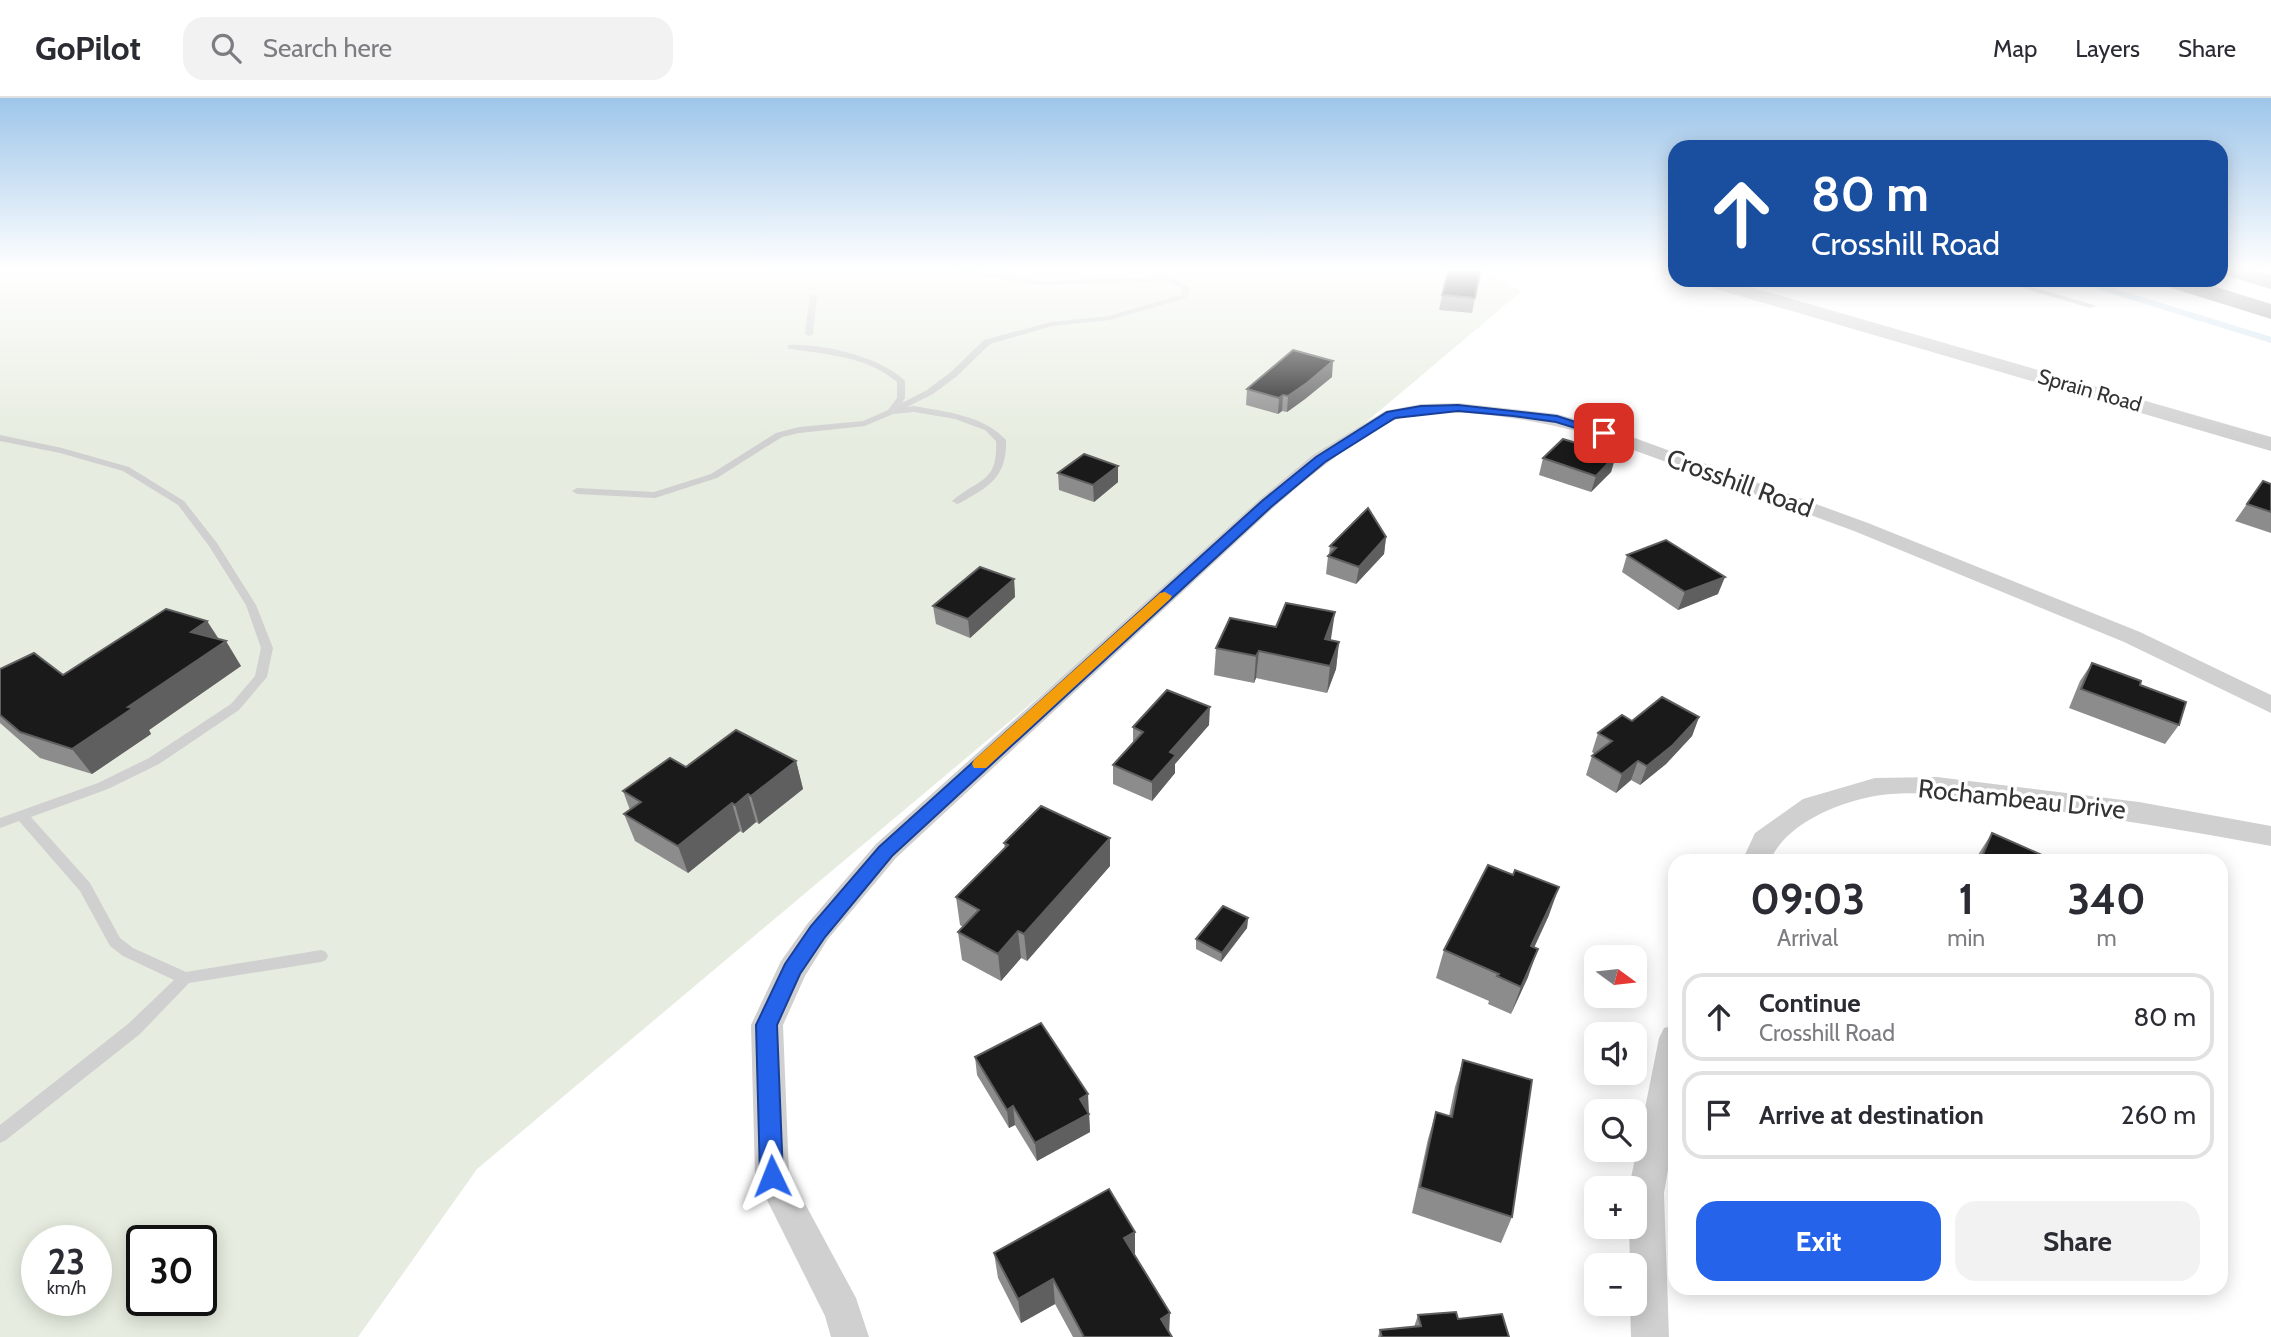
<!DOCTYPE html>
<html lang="en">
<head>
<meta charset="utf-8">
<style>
	body { margin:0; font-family:Cabin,sans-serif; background:#f2f2f3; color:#2b2b33; height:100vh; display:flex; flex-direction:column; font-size:26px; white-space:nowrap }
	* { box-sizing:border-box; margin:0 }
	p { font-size:23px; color:#7c7c81 }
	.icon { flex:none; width:38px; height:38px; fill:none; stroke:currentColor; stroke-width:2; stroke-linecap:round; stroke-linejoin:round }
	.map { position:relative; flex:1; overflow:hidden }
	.sheet { position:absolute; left:1668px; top:756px; width:560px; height:441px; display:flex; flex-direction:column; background:#fff; border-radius:21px; box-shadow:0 4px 18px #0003 }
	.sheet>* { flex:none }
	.top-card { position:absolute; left:1668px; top:42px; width:560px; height:147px; border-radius:21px; box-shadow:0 4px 18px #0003; background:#1a4fa0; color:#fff; overflow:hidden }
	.needle { width:46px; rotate:105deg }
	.controls { position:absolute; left:1584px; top:847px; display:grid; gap:14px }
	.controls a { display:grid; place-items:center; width:63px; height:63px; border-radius:14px; background:#fff; box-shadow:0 4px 18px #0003; font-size:35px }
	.speed { position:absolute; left:21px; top:1127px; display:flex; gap:14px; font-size:35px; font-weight:700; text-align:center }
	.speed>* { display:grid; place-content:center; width:91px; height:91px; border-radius:50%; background:#fff; box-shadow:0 4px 18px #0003; line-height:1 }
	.speed small { font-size:18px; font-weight:400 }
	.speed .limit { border:4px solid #111; border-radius:10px; background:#fff; color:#111 }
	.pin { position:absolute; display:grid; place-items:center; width:60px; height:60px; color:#fff; margin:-30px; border-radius:14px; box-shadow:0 4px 10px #0006 }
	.me { position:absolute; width:77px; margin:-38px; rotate:358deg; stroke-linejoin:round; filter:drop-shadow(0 0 5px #0008) }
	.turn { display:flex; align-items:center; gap:24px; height:147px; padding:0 28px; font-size:32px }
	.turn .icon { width:91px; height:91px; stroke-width:2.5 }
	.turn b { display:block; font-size:49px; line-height:60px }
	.eta { display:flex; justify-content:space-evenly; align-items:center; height:119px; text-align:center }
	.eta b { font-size:42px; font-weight:700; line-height:49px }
	.action { display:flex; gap:14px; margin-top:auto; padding:14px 28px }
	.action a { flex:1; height:80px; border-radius:21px; background:#2563eb; color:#fff; font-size:28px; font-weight:700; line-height:80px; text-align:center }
	.action a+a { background:#f2f2f3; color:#2b2b33 }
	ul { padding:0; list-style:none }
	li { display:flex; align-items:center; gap:21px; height:88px; margin:0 14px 10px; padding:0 14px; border:4px solid #e1e1e2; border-radius:21px }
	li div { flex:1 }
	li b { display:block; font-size:26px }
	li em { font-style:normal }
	header { display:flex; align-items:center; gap:42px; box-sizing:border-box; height:98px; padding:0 35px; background:#fff; border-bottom:2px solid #e1e1e2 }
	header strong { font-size:33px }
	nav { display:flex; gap:38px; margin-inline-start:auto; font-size:24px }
	.search { width:490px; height:63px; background:#f2f2f3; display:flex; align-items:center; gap:18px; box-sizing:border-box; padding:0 24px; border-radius:21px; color:#7c7c81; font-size:26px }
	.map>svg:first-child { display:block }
	.green { fill:#e6ecdf; fill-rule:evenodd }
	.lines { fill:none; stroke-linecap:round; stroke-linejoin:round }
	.stream { stroke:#cfe2ee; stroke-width:6 }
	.service { fill:#d0d0d0; fill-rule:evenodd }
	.minor { fill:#d0d0d0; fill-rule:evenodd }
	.tertiary { fill:#d0d0d0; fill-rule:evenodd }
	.motorway { fill:#9a9a9a; fill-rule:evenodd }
	.wall { fill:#8c8c8c }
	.shaded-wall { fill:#5f5f5f }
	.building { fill:#1a1a1a; stroke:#5f5f5f; stroke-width:2 }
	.route { fill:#2563eb; stroke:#184099; stroke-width:2 }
	.slow { fill:#f59e0b }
	.labels { text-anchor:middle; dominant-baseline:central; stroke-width:7; stroke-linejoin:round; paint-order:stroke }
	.far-street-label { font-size:21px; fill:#333; stroke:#fff }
	.street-label { font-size:26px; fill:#333; stroke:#fff }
</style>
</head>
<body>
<header>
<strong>GoPilot</strong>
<div class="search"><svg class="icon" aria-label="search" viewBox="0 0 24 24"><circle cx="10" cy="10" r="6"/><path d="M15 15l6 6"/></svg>Search here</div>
<nav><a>Map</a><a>Layers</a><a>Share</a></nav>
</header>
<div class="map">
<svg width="2271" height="1239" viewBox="0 0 2271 1239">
	<rect width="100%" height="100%" fill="#fff"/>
	<path class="green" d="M0,170H1482L1522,193L477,1071L358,1239H0ZM37,1143H96V1202H37ZM142,1143H201V1202H142Z"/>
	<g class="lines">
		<polyline class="stream" points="2077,182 2271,242"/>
		<g class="service">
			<path d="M945,170H959L1038,183L1169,179L1191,190L1186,200L1110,222L1052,228L990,246L957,278L933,296L907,309L914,308C946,314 983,317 1006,342C1007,379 990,388 960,405L957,406L952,403C978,380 998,386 996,343L985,332L955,321L914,314L893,316L865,328L799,335L782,339L717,380L655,400L577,396L572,393L577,390L654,394L711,376L776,335L799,329L863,323L888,312L897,300V284C866,258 829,257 791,251H788V247C822,245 881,259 905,283V300L902,305L927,292L951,274L984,242L1051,224L1109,218L1180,197L1183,191L1168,183L1038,187L948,172Z"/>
			<polygon points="1996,182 2008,182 2097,208 2090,210"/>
			<polygon points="810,196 817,198 813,236 809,238 805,236"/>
			<polygon points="0,337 62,350 129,369 184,403 217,445 256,507 273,550 267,579 239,612 159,666 108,691 31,719 90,785 120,840 133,850 186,874 321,852 326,854 328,858 326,862 321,864 189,885 140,936 6,1042 0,1045 0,1027 128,926 174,882 123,858 110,848 80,793 19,723 0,730 0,720 98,685 149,660 231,606 255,578 261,550 246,507 209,448 178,407 123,373 60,355 0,343"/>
		</g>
		<g class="minor">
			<path d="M1458,305L1557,316L1610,331L1868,425L2140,534L2271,597V615L2124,544L1854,433L1598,339C1552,325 1439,302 1395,322C1353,341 1308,380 1273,410L896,760L828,841L805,878L783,927L789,1076L856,1200L869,1239H831L825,1218L755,1078L751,927L781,863L808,825L876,746L1259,402L1313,357L1385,313L1421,306Z"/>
			<path d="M1937,679L2139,704L2271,728V748C2185,732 2099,718 2013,707C1970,701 1918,690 1875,698C1837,705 1785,726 1770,763H1742L1755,735L1803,701L1875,680Z"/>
			<polygon points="1675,927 1675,1032 1664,1095 1669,1239 1631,1239 1630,1206 1634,1206 1634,1167 1630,1167 1629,1129 1634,1129 1634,1090 1629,1090 1659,940 1664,930"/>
		</g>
		<g class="tertiary">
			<polygon points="1653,170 1675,170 1675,178 1655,174"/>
			<polygon points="1697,182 1726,182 2271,339 2271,353 1699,186"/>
		</g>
		<g class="motorway">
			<polygon points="2221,170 2249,170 2271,177 2271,191 2221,176"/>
			<polygon points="2159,182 2194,182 2271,206 2271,221 2162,187"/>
		</g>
	</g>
	<g class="wall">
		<polygon points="1481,170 1472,215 1439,212 1442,197"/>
		<polygon points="1332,279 1305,301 1287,314 1282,313 1278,316 1246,307 1247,291"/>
		<polygon points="1616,357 1611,374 1591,394 1539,377 1543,360"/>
		<polygon points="1058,375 1118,384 1094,404 1059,392"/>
		<polygon points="2263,383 2271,386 2271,435 2235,423"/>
		<polygon points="1386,439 1384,456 1356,486 1326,476 1328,458 1329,456 1330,448"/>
		<polygon points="1627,457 1718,496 1678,512 1622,474"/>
		<polygon points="1014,481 1015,499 970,540 936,526 933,508"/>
		<polygon points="207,523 219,541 241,568 149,632 151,636 92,676 40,660 0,625 0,571 63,577"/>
		<polygon points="1331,542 1339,544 1336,571 1327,595 1256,580 1254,585 1214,577 1216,550"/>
		<polygon points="2092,565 2140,587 2179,627 2165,646 2069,610 2080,583"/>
		<polygon points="1699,619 1692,638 1666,666 1640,687 1631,682 1616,695 1586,677 1592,658 1595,656 1592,654 1598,635 1632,623"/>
		<polygon points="1209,627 1175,666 1175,675 1152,703 1113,686 1113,667 1133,645 1133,629"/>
		<polygon points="796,663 803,691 759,726 756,724 743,735 740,733 688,775 635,743 624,716 630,712 623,693 686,669"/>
		<polygon points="1992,735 2041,761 2045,763 1974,763"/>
		<polygon points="1110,740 1110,768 1027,863 1021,860 1001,883 962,862 958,834 963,829 960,827 956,799 1005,751 1004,745"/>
		<polygon points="1549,817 1534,849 1528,879 1511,916 1488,906 1489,903 1436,880 1444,852"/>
		<polygon points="1248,820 1247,830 1221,864 1196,851 1196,841"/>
		<polygon points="975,959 1089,1015 1090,1034 1037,1063 1015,1027 1009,1030 977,977"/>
		<polygon points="1463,962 1512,1119 1501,1145 1412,1115 1428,1041 1436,1014 1449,1018 1455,989"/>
		<polygon points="994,1155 1135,1159 1172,1239 1073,1239 1055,1206 1021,1225 998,1180"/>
		<polygon points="1418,1217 1458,1221 1509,1239 1378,1239 1380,1232 1414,1229"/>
	</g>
	<g class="shaded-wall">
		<polygon points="1333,263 1332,279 1305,301 1287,314 1288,298"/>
		<polygon points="1283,297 1282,313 1278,316 1279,300"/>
		<polygon points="1616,357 1611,374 1591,394 1596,378"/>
		<polygon points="1118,368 1118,384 1094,404 1093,387"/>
		<polygon points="1386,439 1384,456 1356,486 1359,469"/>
		<polygon points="1725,479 1718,496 1678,512 1685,494"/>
		<polygon points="1014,481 1015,499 970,540 968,521"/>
		<polygon points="1335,514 1331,541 1322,568 1325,541"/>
		<polygon points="207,523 222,547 226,543 241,568 149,632 151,636 92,676 72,651 128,609 191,534"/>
		<polygon points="1339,544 1336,571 1327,595 1330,568"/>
		<polygon points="1259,553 1256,580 1254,585 1256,558"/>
		<polygon points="1210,609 1209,627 1175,666 1175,675 1152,703 1152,684 1170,654"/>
		<polygon points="1699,619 1692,638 1666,666 1640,687 1647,668"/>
		<polygon points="796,663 803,691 759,726 751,698"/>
		<polygon points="1638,663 1631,682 1616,695 1622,676"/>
		<polygon points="748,696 756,724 743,735 735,707"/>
		<polygon points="732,705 740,733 688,775 678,748"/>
		<polygon points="1110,740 1110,768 1027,863 1024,836"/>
		<polygon points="1559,789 1549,817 1522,876 1531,848"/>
		<polygon points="1248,820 1247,830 1221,864 1222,855"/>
		<polygon points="1018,833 1021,860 1001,883 998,856"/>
		<polygon points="1538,851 1528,879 1511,916 1521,889"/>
		<polygon points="1088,996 1089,1015 1080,1001"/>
		<polygon points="1013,1008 1015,1027 1009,1030 1007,1012"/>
		<polygon points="1089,1016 1090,1034 1037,1063 1035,1045"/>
		<polygon points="1135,1134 1135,1159 1124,1140"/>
		<polygon points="1053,1181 1055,1206 1021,1225 1018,1201"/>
		<polygon points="1170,1215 1169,1239 1161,1221"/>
	</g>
	<g class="building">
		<polygon points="1449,170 1481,170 1475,200 1442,197"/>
		<polygon points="1293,252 1333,263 1307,285 1288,298 1283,297 1279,300 1247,291"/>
		<polygon points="1563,341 1616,357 1596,378 1543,360"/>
		<polygon points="1084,356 1118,368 1093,387 1058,375"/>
		<polygon points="2263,383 2271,386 2271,414 2247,406"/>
		<polygon points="1368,410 1386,439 1359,469 1328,458 1336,450 1330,448"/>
		<polygon points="1666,442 1725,479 1685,494 1627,457"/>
		<polygon points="980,469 1014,481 968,521 933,508"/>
		<polygon points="1286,505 1335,514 1325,541 1339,544 1330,568 1259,553 1256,558 1216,550 1230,520 1276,529"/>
		<polygon points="166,511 207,523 191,534 226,543 128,609 133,610 72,651 20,634 0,617 0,571 34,555 63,577"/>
		<polygon points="2092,565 2141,583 2140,587 2186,604 2179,627 2081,591"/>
		<polygon points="1167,592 1210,609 1170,654 1176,657 1152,684 1113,667 1143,634 1133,629"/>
		<polygon points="1662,599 1699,619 1673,647 1647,668 1638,663 1622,676 1592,658 1612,643 1598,635 1622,617 1632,623"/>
		<polygon points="736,632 796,663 751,698 748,696 735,707 732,705 678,748 624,716 641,704 623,693 670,660 686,669"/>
		<polygon points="1041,708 1110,740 1024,836 1018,833 998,856 958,834 979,812 956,799 1008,747 1004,745"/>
		<polygon points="1992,735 2042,757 2041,761 2045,763 1986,763 1981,761"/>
		<polygon points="1488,767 1513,777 1515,772 1559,789 1531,848 1538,851 1521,889 1497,878 1499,876 1444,852"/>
		<polygon points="1223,808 1248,820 1222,855 1196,841"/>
		<polygon points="1041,925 1088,996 1080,1001 1089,1016 1035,1045 1013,1008 1007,1012 975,959"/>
		<polygon points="1463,962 1532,982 1512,1119 1420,1089 1436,1014 1452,1019"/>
		<polygon points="1109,1091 1135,1134 1124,1140 1170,1215 1161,1221 1172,1239 1084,1239 1053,1181 1018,1201 994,1155"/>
		<polygon points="1456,1214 1458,1221 1502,1216 1509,1239 1382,1239 1380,1232 1421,1228 1418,1217"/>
	</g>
	<linearGradient id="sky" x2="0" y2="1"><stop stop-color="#9ec6ea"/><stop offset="0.5" stop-color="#fff"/><stop offset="1" stop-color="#fff" stop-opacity="0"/></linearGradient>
	<rect width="2271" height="343" fill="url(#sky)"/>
	<polygon class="route" points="1458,307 1557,318 1610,335 1604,339 1556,324 1513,318 1458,313 1395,320 1325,364 1271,409 892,758 825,839 800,876 777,927 783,1078 780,1086 772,1089 764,1086 760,1078 756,927 785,866 811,828 879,749 1262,403 1316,359 1387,314 1421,308"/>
	<polygon class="slow" points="1165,494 1172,498 1170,501 986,670 974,670 972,666 974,662 1160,495"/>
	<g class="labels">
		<g class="far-street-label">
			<text transform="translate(2090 292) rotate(16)">Sprain Road</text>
		</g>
		<g class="street-label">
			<text transform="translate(1740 385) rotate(20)">Crosshill Road</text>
			<text transform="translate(2022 701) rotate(6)">Rochambeau Drive</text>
		</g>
	</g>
</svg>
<div class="controls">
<a><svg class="needle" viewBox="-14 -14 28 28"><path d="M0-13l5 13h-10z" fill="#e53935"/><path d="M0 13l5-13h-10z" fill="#7c7c81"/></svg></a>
<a><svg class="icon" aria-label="sound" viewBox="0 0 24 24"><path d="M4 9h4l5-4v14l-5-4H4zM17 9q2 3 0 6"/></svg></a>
<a><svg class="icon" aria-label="search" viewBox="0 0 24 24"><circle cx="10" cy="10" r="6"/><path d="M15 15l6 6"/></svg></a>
<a>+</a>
<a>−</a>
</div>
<div class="speed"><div>23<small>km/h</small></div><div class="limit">30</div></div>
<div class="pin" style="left:1604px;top:335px;background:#d93025"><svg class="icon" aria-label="arrive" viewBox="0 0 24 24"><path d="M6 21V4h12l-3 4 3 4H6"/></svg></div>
<svg class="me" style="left:772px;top:1078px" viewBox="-20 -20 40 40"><path d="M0-17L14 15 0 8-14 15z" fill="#2563eb" stroke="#fff" stroke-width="4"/></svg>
<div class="top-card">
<div class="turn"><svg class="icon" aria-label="ahead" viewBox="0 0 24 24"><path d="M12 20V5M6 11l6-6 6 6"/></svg><div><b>80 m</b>Crosshill Road</div></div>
</div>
<section class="sheet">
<div class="eta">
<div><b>09:03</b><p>Arrival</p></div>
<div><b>1</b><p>min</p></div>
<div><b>340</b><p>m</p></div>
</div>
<ul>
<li><svg class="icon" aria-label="ahead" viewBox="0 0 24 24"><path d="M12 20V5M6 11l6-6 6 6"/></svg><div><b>Continue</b><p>Crosshill Road</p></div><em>80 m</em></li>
<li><svg class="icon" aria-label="arrive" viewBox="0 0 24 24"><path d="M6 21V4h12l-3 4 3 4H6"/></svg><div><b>Arrive at destination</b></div><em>260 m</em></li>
</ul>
<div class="action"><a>Exit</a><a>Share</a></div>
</section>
</div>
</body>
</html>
